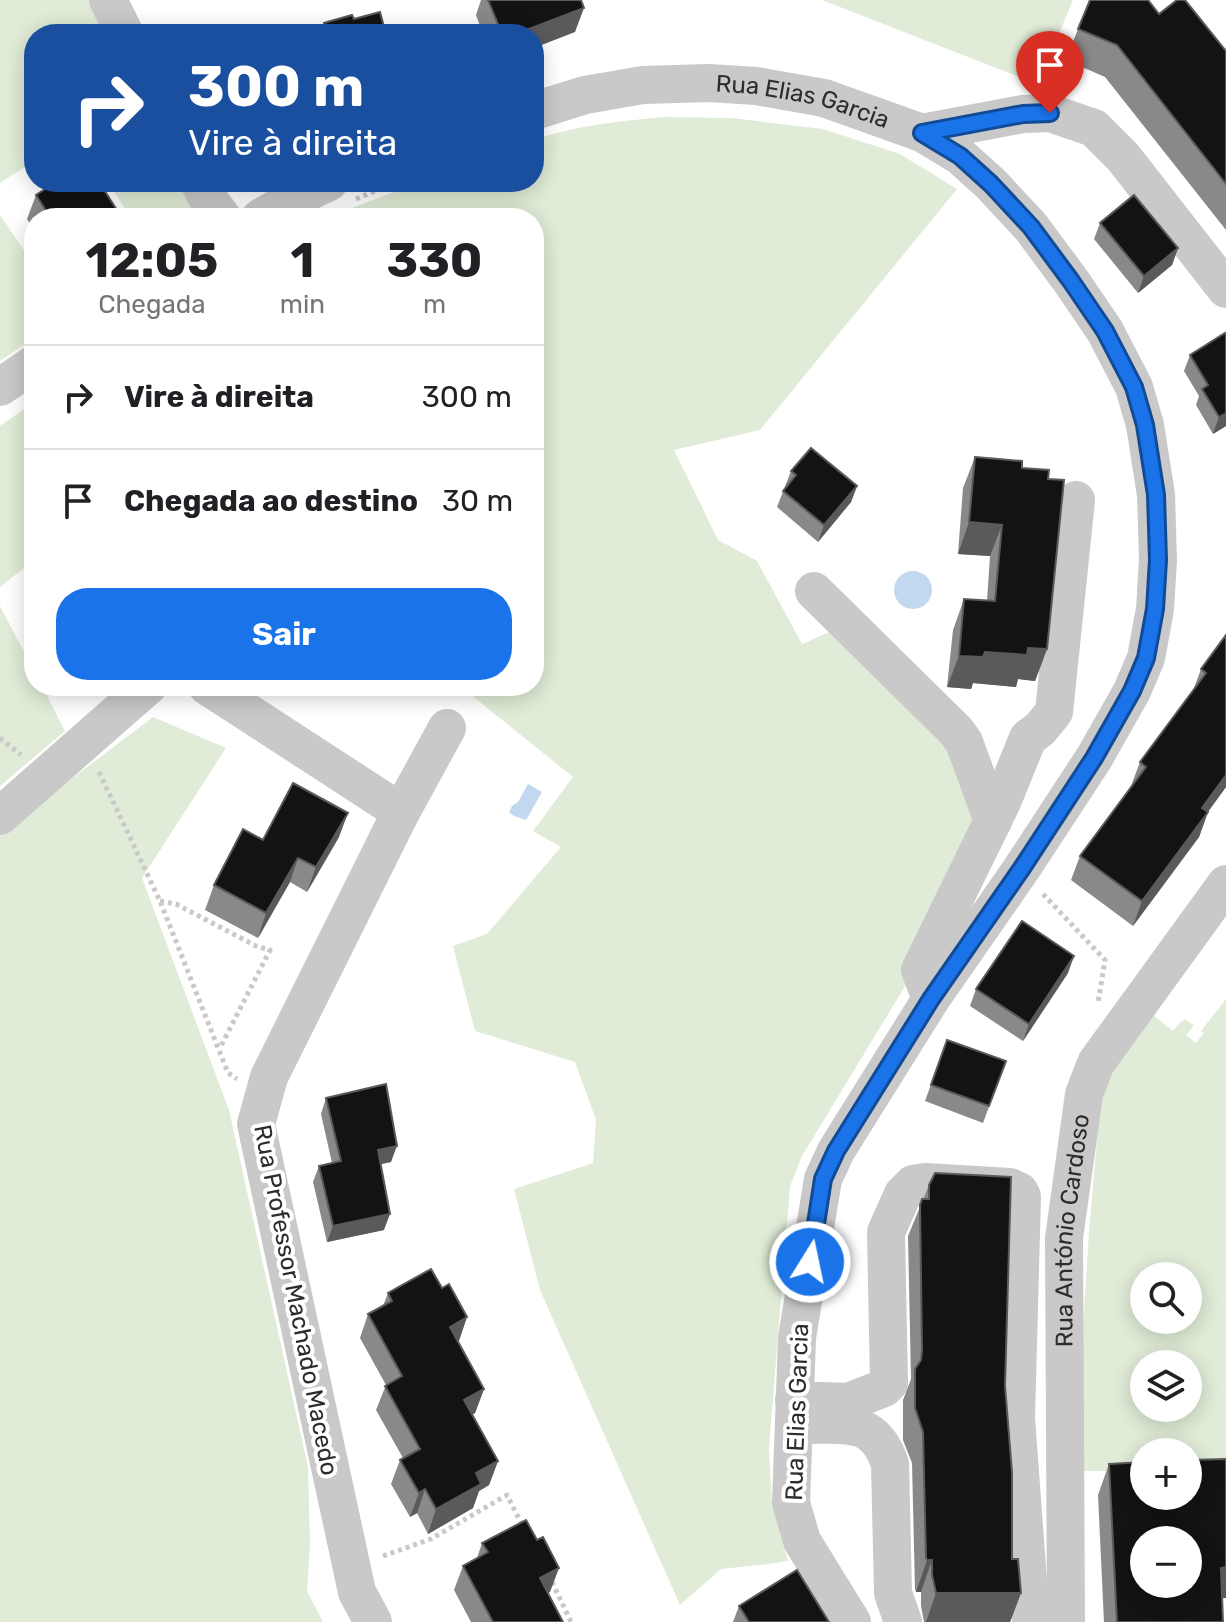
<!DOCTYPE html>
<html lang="pt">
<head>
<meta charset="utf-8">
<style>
	body { margin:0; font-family:Rubik,sans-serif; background:#f2f2f2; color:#202124; height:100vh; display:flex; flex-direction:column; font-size:30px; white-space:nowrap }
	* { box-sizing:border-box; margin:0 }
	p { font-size:26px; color:#757577 }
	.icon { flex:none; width:44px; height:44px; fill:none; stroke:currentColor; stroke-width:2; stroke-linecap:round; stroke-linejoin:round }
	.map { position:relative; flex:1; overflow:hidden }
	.sheet { position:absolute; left:24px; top:208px; width:520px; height:488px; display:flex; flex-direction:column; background:#fff; border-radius:32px; box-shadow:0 4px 20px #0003 }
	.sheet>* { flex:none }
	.hud { position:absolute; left:24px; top:24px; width:520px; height:168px; border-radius:32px; box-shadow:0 4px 20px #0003; background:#1a4fa0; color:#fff; overflow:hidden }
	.buttons { position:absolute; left:1130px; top:1262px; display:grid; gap:16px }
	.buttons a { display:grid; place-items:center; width:72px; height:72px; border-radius:50%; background:#fff; box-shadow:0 4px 20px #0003; font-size:40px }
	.pin { position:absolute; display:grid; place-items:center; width:68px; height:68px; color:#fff; margin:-82px -34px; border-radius:50% 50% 50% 0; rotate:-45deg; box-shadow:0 0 8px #0007 }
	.pin .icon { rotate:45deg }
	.me { position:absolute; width:88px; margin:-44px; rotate:10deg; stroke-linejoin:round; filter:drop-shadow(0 0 6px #0008) }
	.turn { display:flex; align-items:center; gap:28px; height:168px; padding:0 32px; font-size:36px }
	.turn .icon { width:104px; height:104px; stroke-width:2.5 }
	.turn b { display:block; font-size:56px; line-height:68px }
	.eta { display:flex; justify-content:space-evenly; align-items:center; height:136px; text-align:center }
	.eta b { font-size:48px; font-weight:700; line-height:56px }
	.action { display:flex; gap:16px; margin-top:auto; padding:16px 32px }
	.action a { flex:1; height:92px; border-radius:32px; background:#1a73e8; color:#fff; font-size:32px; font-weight:700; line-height:92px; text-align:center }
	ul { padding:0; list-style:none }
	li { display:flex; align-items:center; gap:24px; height:104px; padding:0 32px; border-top:2px solid #e0e0e0 }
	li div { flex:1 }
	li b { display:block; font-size:30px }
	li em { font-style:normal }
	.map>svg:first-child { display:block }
	.green { fill:#e0ecd7; fill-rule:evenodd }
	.water { fill:#c1d8ee }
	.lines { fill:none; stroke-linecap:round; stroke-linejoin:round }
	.path { stroke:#c9c9c9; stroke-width:5; stroke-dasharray:4 4; stroke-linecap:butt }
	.minor { stroke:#c9c9c9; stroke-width:38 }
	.wall { fill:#898989 }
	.shaded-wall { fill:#5a5a5a }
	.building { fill:#131313; stroke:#5a5a5a; stroke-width:2; fill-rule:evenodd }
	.route-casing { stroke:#114b97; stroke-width:20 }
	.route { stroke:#1a73e8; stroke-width:14 }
	.labels { text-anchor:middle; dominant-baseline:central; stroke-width:8; stroke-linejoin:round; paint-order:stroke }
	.street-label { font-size:24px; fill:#2c2c2c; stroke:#fff }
</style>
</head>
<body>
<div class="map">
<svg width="1226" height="1622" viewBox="0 0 1226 1622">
	<rect width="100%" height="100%" fill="#fff"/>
	<g class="green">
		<polygon points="0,0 96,0 114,34 34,34 34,161 0,183"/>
		<polygon points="822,0 1073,0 1050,55 1027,80"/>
		<path d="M665,117L732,118L823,129L900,154L957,189L760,430L674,450L718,540L757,561L802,644L846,625L950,740L985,817L904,988L802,1156L790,1186L769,1448L772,1505L788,1561L769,1564L721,1569L680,1605L540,1290L514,1189L593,1163L596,1120L575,1062L475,1031L453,946L487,934L561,847L533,831L573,777L460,686H534V218H326L420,182H534V140C576,125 621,121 665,117Z"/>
		<polygon points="108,182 191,182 209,218 131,218"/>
		<polygon points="0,215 34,265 34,338 0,361"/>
		<polygon points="34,402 34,560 0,587 0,426"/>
		<polygon points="0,606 34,671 34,686 42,686 65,731 0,786"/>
		<polygon points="153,717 226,748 142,878 229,1110 308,1467 310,1544 307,1591 323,1622 0,1622 0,833"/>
		<path d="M1226,999V1472H1188V1452H1144V1471H1082L1080,1374L1089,1232L1099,1116L1105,1086L1115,1068L1153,1015L1173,1031L1181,1021L1182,1022L1185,1019L1194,1025L1186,1035L1196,1043L1204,1033L1201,1031ZM1144,1276H1188V1320H1144ZM1144,1364H1188V1408H1144Z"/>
	</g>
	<g class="water">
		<circle cx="913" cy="590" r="19"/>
		<polygon points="528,784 542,792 526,820 514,816 509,812 512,806 518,802"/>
	</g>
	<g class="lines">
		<g class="path">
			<polyline points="356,199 396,182"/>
			<polyline points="0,738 21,755"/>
			<polyline points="99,772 160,901 228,1073 237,1079"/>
			<polyline points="1043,894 1105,960 1098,1003"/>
			<polyline points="160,901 176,904 256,946 270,950 220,1048"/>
			<polyline points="383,1556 431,1539 507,1495 523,1527"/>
			<polyline points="552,1582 571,1622"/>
		</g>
		<g class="minor">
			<polyline points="108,0 125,34"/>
			<path id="s1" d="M534,111L585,95L643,85L709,83L756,86L824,98L922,133L960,156L991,184L1031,227L1071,281L1105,331L1134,387L1145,425L1156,495L1158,560L1155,609L1146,658L1132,691L1094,758L1022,868L931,999L836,1151L823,1179L797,1338L791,1503L802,1541L852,1622"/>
			<polyline points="922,133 1023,114 1050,113 1094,128 1123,157 1226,289"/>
			<polyline points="199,182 206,196 223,218"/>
			<polyline points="260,218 291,200 329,182"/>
			<polyline points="0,387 34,364"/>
			<polyline points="814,591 956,731 964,742 993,821"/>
			<polyline points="207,686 401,812"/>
			<polyline points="0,816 148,686"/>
			<polyline points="931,999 920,970 1002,802 1028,738 1040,729 1054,712 1076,500"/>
			<polyline points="794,1400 848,1402 884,1388 889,1383 886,1232 903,1194 913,1184 925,1182 1010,1187 1019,1191 1022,1196 1016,1418 1031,1622"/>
			<path d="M808,1425C848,1425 875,1419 890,1464L893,1593L903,1622"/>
			<polyline points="373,1622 357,1592 256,1124 269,1077 401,812 447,728"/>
			<path id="s2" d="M1066,1622L1064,1238L1084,1094L1096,1063L1226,884"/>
		</g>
	</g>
	<g class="wall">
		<polygon points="481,0 581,0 575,32 534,34 483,34 476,15"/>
		<polygon points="1159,14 1226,51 1226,230 1105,77 1066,60 1078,29"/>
		<polygon points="36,195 122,218 34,218 34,230 27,219"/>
		<polygon points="1100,223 1178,248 1172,265 1138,293 1094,239"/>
		<polygon points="1226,335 1226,426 1213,434 1196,405 1199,396 1184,371 1190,355"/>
		<polygon points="975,457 1022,468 1048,479 1047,649 1035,681 1018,679 1016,687 973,683 971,689 947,687 953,630 964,599 987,601 990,556 958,554 963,488"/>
		<polygon points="791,471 857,486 851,502 818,542 777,507"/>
		<polygon points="1226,635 1226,787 1208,812 1199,837 1133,926 1071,880 1080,856 1131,786 1140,762 1193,691 1201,669"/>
		<polygon points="339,837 307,892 290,882 258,938 205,910 214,885 263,840"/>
		<polygon points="1068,973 1023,1041 970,1006 976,989"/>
		<polygon points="947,1040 1006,1061 983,1123 925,1101"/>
		<polygon points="326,1098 391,1162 381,1164 384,1230 327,1242 313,1182 319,1166 332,1163 321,1114"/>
		<polygon points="929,1185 1005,1386 1012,1559 1021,1593 1010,1622 924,1622 921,1606 921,1592 916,1592 915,1589 912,1463 903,1440 903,1400 911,1379 908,1236"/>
		<polygon points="442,1288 467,1317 458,1342 484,1389 475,1413 472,1415 498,1461 489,1485 479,1491 473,1508 428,1534 417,1513 410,1517 391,1484 400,1460 403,1458 376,1410 386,1385 360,1338 368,1314 383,1306 388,1293"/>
		<polygon points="1109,1464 1222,1598 1223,1622 1104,1622 1098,1495"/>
		<polygon points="482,1543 550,1592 548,1593 563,1622 471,1622 454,1590 463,1566 477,1558"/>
		<polygon points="739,1606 749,1622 733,1622"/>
	</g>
	<g class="shaded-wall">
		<polygon points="584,8 575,32 534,48 534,34 516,34"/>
		<polygon points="1178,248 1172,265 1138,293 1144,276"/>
		<polygon points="1226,413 1226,426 1213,434 1219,417"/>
		<polygon points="857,486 851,502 818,542 824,525"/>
		<polygon points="969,522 1002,525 990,556 958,554"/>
		<polygon points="1028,648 1047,649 1035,681 1018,679 1016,687 973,683 971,689 947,687 959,656 985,652"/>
		<polygon points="1226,775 1226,787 1193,832 1202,808"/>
		<polygon points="1208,812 1199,837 1133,926 1142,901"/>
		<polygon points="348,813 339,837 307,892 316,867"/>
		<polygon points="298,858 290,882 258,938 266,913"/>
		<polygon points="1074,956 1068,973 1023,1041 1029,1024"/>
		<polygon points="397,1146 391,1162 372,1166 378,1150"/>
		<polygon points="390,1214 384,1230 327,1242 333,1226"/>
		<polygon points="467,1317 459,1341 441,1351 450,1327"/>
		<polygon points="484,1389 475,1413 455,1424 464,1400"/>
		<polygon points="498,1461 489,1485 479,1491 473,1508 428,1534 436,1509 476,1473"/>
		<polygon points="425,1489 417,1513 410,1517 419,1493"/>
		<polygon points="927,1560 932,1560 921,1592 916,1592"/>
		<polygon points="1226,1567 1226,1598 1209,1599 1221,1568"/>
		<polygon points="559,1568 550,1592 531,1602 540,1578"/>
		<polygon points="936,1593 1021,1593 1010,1622 926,1622"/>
	</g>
	<g class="building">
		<polygon points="488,0 581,0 584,8 516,34 502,34"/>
		<polygon points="1090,0 1148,0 1159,14 1177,0 1185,0 1226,51 1226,184 1117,45 1078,29"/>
		<polygon points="380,12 386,34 299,34 325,26 324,23 352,15 354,19"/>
		<polygon points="56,182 99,182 122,218 51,218 36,195"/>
		<polygon points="1134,195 1178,248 1144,276 1100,223"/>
		<polygon points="1225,333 1226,335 1226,413 1219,417 1202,389 1208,385 1190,355"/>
		<polygon points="811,448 857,486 824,525 783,491 796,475 791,471"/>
		<polygon points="975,457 1022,461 1022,468 1049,470 1048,479 1064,480 1047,649 1028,648 1027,655 985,652 983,657 959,656 964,599 995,601 1002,525 969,522"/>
		<polygon points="1226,635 1226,775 1202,808 1208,812 1142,901 1080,856 1146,767 1140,762 1206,673 1201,669"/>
		<polygon points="293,783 348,813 316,867 298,858 266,913 214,885 243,829 263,840"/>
		<polygon points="1022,921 1074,956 1029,1024 976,989"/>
		<polygon points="947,1040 1006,1061 989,1106 931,1085"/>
		<polygon points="386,1084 397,1146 378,1150 390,1214 333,1226 319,1166 341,1161 326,1098"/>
		<polygon points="935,1173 1011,1177 1005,1386 1012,1472 1012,1559 1018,1559 1021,1593 936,1593 932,1575 932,1560 927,1560 926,1558 923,1432 915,1408 915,1369 921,1360 922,1351 920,1205 922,1199 929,1199 929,1185"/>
		<polygon points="431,1269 442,1288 449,1284 467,1317 450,1327 484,1389 464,1400 498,1461 476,1473 481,1484 436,1509 425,1489 419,1493 400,1460 420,1449 385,1386 402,1376 368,1314 392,1301 388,1293"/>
		<path d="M1226,1459V1567L1221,1568L1223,1622H1117L1109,1464L1144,1462V1496H1188V1460ZM1144,1540H1188V1584H1144Z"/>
		<polygon points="526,1520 537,1540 543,1537 559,1568 540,1578 563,1622 493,1622 463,1566 488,1552 482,1543"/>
		<polygon points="797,1570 829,1622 749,1622 739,1606"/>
	</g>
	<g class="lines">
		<defs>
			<polyline id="route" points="810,1262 823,1179 836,1151 931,999 1022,868 1094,758 1132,691 1146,658 1155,609 1158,560 1156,495 1145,425 1134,387 1105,331 1071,281 1031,227 991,184 960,156 922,133 1023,114 1050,113"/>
		</defs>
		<use href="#route" class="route-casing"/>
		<use href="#route" class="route"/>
	</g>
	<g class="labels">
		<g class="street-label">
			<text stroke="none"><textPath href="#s1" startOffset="274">Rua Elias Garcia</textPath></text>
			<text stroke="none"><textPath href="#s2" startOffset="392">Rua António Cardoso</textPath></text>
			<text transform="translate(296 1300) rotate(79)">Rua Professor Machado Macedo</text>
			<text transform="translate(797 1412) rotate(-88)">Rua Elias Garcia</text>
		</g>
	</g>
</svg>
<div class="buttons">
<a><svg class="icon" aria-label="search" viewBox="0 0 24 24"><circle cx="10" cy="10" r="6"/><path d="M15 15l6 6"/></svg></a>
<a><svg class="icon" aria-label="layers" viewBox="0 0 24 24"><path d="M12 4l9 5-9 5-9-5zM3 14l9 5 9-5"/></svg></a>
<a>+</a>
<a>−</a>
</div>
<div class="pin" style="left:1050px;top:113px;background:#d93025"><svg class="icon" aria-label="arrive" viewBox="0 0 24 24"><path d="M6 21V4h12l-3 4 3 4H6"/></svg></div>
<svg class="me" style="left:810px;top:1262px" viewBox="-20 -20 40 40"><circle r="17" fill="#1a73e8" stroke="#fff" stroke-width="3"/><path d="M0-11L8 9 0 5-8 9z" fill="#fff"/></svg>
<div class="hud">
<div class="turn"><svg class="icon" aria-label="right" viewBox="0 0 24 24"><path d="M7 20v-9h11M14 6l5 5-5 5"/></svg><div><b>300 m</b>Vire à direita</div></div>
</div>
<section class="sheet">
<div class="eta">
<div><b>12:05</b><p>Chegada</p></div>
<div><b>1</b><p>min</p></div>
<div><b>330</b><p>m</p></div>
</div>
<ul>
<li><svg class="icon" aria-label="right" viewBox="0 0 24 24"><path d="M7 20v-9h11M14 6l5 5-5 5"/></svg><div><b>Vire à direita</b></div><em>300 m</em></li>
<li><svg class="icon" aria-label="arrive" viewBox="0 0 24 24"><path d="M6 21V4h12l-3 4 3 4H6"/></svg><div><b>Chegada ao destino</b></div><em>30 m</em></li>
</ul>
<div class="action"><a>Sair</a></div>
</section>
</div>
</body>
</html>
